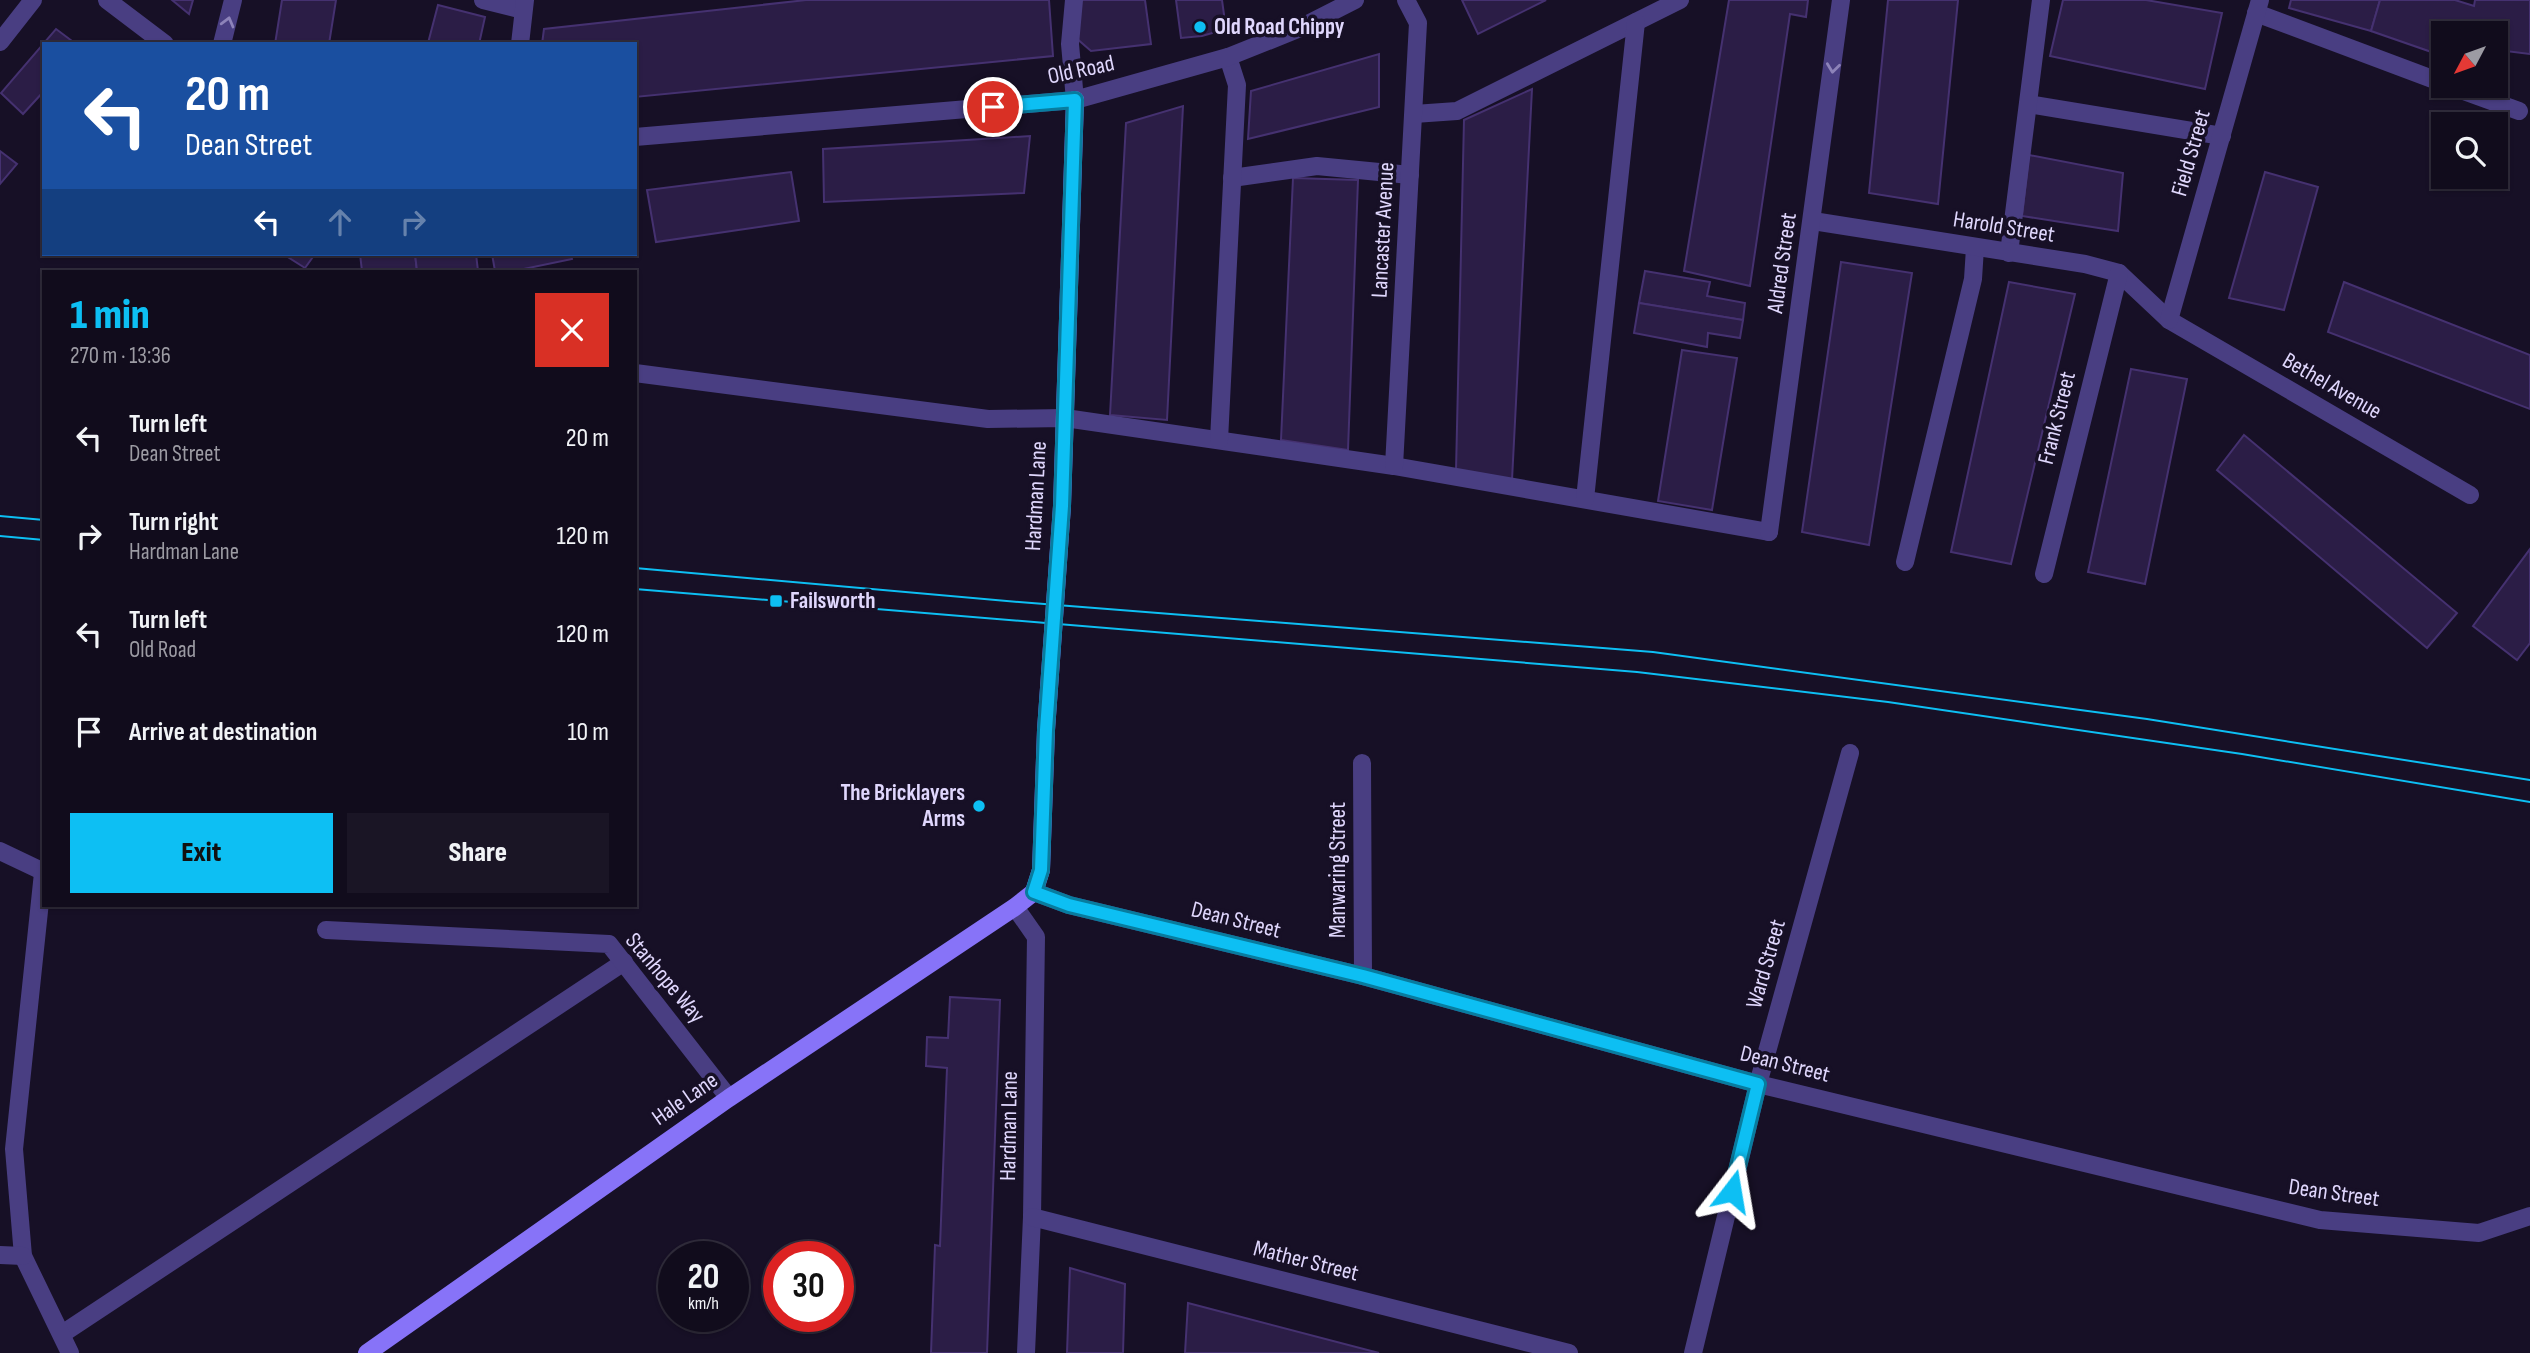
<!DOCTYPE html>
<html lang="en">
<head>
<meta charset="utf-8">
<style>
	body { margin:0; font-family:"Sofia Sans Condensed",sans-serif; background:#1a1525; color:#f1f3f6; height:100vh; display:flex; flex-direction:column; font-size:26px; white-space:nowrap }
	* { box-sizing:border-box; margin:0 }
	p { font-size:23px; color:#9c9ba3 }
	.icon { flex:none; width:38px; height:38px; fill:none; stroke:currentColor; stroke-width:2; stroke-linecap:round; stroke-linejoin:round }
	.map { position:relative; flex:1; overflow:hidden }
	.sheet { position:absolute; left:42px; top:270px; width:595px; height:637px; display:flex; flex-direction:column; background:#110c1c; border-radius:0px; box-shadow:0 2px 5px #0004,0 0 0 2px #302c3b }
	.sheet>* { flex:none }
	.guide { position:absolute; left:42px; top:42px; width:595px; height:214px; border-radius:0px; box-shadow:0 2px 5px #0004,0 0 0 2px #302c3b; background:#1a4fa0; color:#fff; overflow:hidden }
	.needle { width:46px; rotate:229deg }
	.controls { position:absolute; left:2431px; top:21px; display:grid; gap:14px }
	.controls a { display:grid; place-items:center; width:77px; height:77px; border-radius:0px; background:#110c1c; box-shadow:0 2px 5px #0004,0 0 0 2px #302c3b; font-size:35px }
	.speed { position:absolute; left:658px; top:1241px; display:flex; gap:14px; font-size:35px; font-weight:700; text-align:center }
	.speed>* { display:grid; place-content:center; width:91px; height:91px; border-radius:50%; background:#110c1c; box-shadow:0 2px 5px #0004,0 0 0 2px #302c3b; line-height:1 }
	.speed small { font-size:18px; font-weight:400 }
	.speed .limit { border:10px solid #d22; background:#fff; color:#111 }
	.pin { position:absolute; display:grid; place-items:center; width:60px; height:60px; color:#fff; margin:-30px; border:4px solid #fff; border-radius:50%; box-shadow:0 2px 7px #0007 }
	.me { position:absolute; width:77px; margin:-38px; rotate:14deg; stroke-linejoin:round; filter:drop-shadow(0 0 5px #0008) }
	.turn { display:flex; align-items:center; gap:24px; height:147px; padding:0 28px; font-size:32px }
	.turn .icon { width:91px; height:91px; stroke-width:2.5 }
	.turn b { display:block; font-size:49px; line-height:60px }
	.lanes { display:flex; align-items:center; height:66px; padding:0 28px; background:#0003; justify-content:center; gap:35px; direction:ltr }
	.lanes .off { opacity:.35 }
	.round { display:grid; place-items:center; flex:none; width:74px; height:74px; border-radius:0px; background:#1a1525 }
	.overview { display:flex; align-items:center; justify-content:space-between; height:119px; padding:0 28px }
	h1 { font-size:42px; font-weight:800; line-height:52px; color:#0dbff3 }
	.cta { display:flex; gap:14px; margin-top:auto; padding:14px 28px }
	.cta a { flex:1; height:80px; border-radius:0px; background:#0dbff3; color:#111; font-size:28px; font-weight:800; line-height:80px; text-align:center }
	.cta a+a { background:#1a1525; color:#f1f3f6 }
	ul { padding:0; list-style:none }
	li { display:flex; align-items:center; gap:21px; height:98px; padding:0 28px }
	li div { flex:1 }
	li b { display:block; font-size:26px }
	li em { font-style:normal }
	.map>svg:first-child { display:block }
	.building { fill:#2b1d46; stroke:#453170; stroke-width:2 }
	.lines { fill:none; stroke-linecap:round; stroke-linejoin:round }
	.lane { stroke:#493e82; stroke-width:18 }
	.street { stroke:#493e82; stroke-width:18 }
	.secondary { stroke:#8773f8; stroke-width:18 }
	.tram { stroke:#0dbff3; stroke-width:2 }
	.oneway { stroke:#8d83b9 }
	.route-casing { stroke:#087c9e; stroke-width:18 }
	.route { stroke:#0dbff3; stroke-width:12 }
	.poi-dot { fill:#0dbff3; stroke:#171026; stroke-width:2.5 }
	.labels { text-anchor:middle; dominant-baseline:central; stroke-width:7; stroke-linejoin:round; paint-order:stroke }
	.poi-label { font-size:23px; font-weight:bold; fill:#e0d7fd; stroke:#171026; text-anchor:start }
	.street-label { font-size:23px; fill:#e0d7fd; stroke:#171026 }
</style>
</head>
<body>
<div class="map">
<svg width="2530" height="1353" viewBox="0 0 2530 1353">
	<rect width="100%" height="100%" fill="#171026"/>
	<g class="building">
		<polygon points="172,0 193,0 189,14"/>
		<polygon points="282,0 336,0 329,44 275,44"/>
		<polygon points="806,0 1049,0 1053,56 635,97 635,44 542,44 544,29"/>
		<polygon points="1079,0 1145,0 1151,44 1091,51 1075,37"/>
		<polygon points="1176,0 1222,0 1226,29 1202,36 1181,38"/>
		<polygon points="1462,0 1546,0 1478,34"/>
		<polygon points="1729,0 1808,0 1806,17 1790,14 1750,286 1684,271"/>
		<polygon points="1888,0 1958,0 1938,204 1869,193"/>
		<polygon points="2063,0 2146,0 2222,13 2205,89 2050,56"/>
		<polygon points="2291,0 2380,0 2371,31 2289,8"/>
		<polygon points="2380,0 2455,0 2474,6 2475,0 2530,0 2530,54 2498,50 2496,58 2496,33 2443,33 2443,56 2371,31"/>
		<polygon points="438,5 485,17 479,44 428,43"/>
		<polygon points="56,29 76,44 44,44 44,91 23,114 1,93"/>
		<polygon points="1379,54 1379,107 1248,139 1251,91"/>
		<polygon points="1532,89 1512,480 1456,471 1464,120"/>
		<polygon points="1183,106 1167,420 1110,415 1126,123"/>
		<polygon points="1030,136 1024,193 824,202 823,149"/>
		<polygon points="0,151 17,164 0,184"/>
		<polygon points="2029,155 2123,173 2118,231 2022,216"/>
		<polygon points="791,172 799,221 656,242 647,190"/>
		<polygon points="2265,172 2318,187 2284,310 2229,298"/>
		<polygon points="1293,178 1358,180 1348,450 1281,440"/>
		<polygon points="283,254 315,254 305,268"/>
		<polygon points="360,254 415,254 417,271 362,271"/>
		<polygon points="415,254 476,254 478,271 417,271"/>
		<polygon points="492,254 571,254 572,259 514,271 495,271"/>
		<polygon points="1841,262 1912,273 1869,545 1802,532"/>
		<polygon points="1645,271 1710,282 1707,296 1745,303 1743,320 1639,303"/>
		<polygon points="2009,282 2075,294 2011,564 1951,552"/>
		<polygon points="2344,282 2530,355 2530,409 2328,332"/>
		<polygon points="1639,303 1743,320 1740,338 1708,333 1707,347 1634,333"/>
		<polygon points="1682,350 1737,358 1712,510 1658,501"/>
		<polygon points="2131,369 2187,379 2145,584 2088,572"/>
		<polygon points="2244,435 2457,613 2427,648 2217,470"/>
		<polygon points="2530,549 2530,643 2517,660 2473,626"/>
		<polygon points="950,997 1000,1000 987,1353 931,1353 935,1245 940,1246 947,1068 926,1066 927,1037 948,1038"/>
		<polygon points="1070,1268 1125,1284 1123,1353 1067,1353"/>
		<polygon points="1188,1303 1379,1353 1185,1353"/>
	</g>
	<g class="lines">
		<g class="lane">
			<polyline points="483,0 523,10"/>
			<polyline points="1074,0 1070,44 1075,100"/>
			<polyline points="2028,104 2222,136"/>
			<polyline points="1414,114 1457,111 1680,0"/>
			<polyline points="1232,178 1317,166 1410,175"/>
			<polyline points="2009,253 2041,0"/>
			<polyline points="635,373 988,419 1065,418 1394,466 1769,532"/>
			<polyline points="1219,440 1237,85 1228,57"/>
			<polyline points="1585,499 1636,22"/>
			<polyline points="1905,562 1973,279 1975,248"/>
			<polyline points="62,1334 624,962"/>
		</g>
		<g class="street">
			<polyline points="107,0 165,44"/>
			<polyline points="2256,13 2443,83"/>
			<polyline points="0,42 33,0"/>
			<polyline points="222,44 233,0"/>
			<polyline points="520,44 525,0"/>
			<polyline points="2450,86 2519,111"/>
			<polyline points="635,137 1075,100 1228,57 1298,29 1355,0"/>
			<polyline points="1813,221 2085,264 2119,273 2169,320 2470,495"/>
			<polyline points="2169,320 2260,0"/>
			<polyline points="1394,466 1418,23 1406,0"/>
			<polyline points="1769,532 1841,0"/>
			<polyline points="2044,574 2119,273"/>
			<polyline points="1362,763 1363,976"/>
			<polyline points="0,851 44,872"/>
			<polyline points="43,873 14,1149 23,1256 70,1353"/>
			<polyline points="1034,892 1069,905 1363,976 1758,1084 2320,1220 2479,1233 2530,1216"/>
			<polyline points="1015,907 1036,937 1032,1217 1026,1353"/>
			<polyline points="326,930 609,944 729,1098"/>
			<polyline points="1032,1217 1569,1353"/>
			<polyline points="0,1255 23,1256"/>
			<polyline points="1693,1353 1758,1084 1850,753"/>
		</g>
		<polyline class="secondary" points="367,1353 729,1098 1015,907 1034,892 1041,870 1046,730 1062,506 1075,100"/>
		<g class="tram">
			<polyline points="0,516 44,520"/>
			<polyline points="0,536 44,540"/>
			<polyline points="635,568 1019,602 1653,652 2147,719 2530,780"/>
			<polyline points="635,589 1637,672 1888,702 2242,754 2530,802"/>
		</g>
	</g>
	<defs><path id="oneway-chevron" d="M-2-3.5L2.5 0L-2 3.5" fill="none" stroke-width="1.6" stroke-linecap="round" stroke-linejoin="round" transform="scale(1.75)"/></defs>
	<g class="oneway">
		<use href="#oneway-chevron" transform="translate(228 22) rotate(-75)"/>
		<use href="#oneway-chevron" transform="translate(1833 68) rotate(97)"/>
	</g>
	<g class="lines">
		<defs>
			<polyline id="route" points="993,107 1075,100 1062,506 1046,730 1041,870 1034,892 1069,905 1363,976 1758,1084 1732,1191"/>
		</defs>
		<use href="#route" class="route-casing"/>
		<use href="#route" class="route"/>
	</g>
	<g class="poi-dot">
		<circle cx="1200" cy="27" r="7"/>
		<rect x="769" y="594" width="14" height="14" rx="3.5"/>
		<circle cx="979" cy="806" r="7"/>
	</g>
	<g class="labels">
		<g class="poi-label">
			<text x="1214" y="27">Old Road Chippy</text>
			<text x="790" y="601">Failsworth</text>
			<text x="965" y="793" text-anchor="end">The Bricklayers<tspan x="965" dy="26">Arms</tspan></text>
		</g>
		<g class="street-label">
			<text transform="translate(1081 70) rotate(-12)">Old Road</text>
			<text transform="translate(2191 153) rotate(-74)">Field Street</text>
			<text transform="translate(2004 227) rotate(9)">Harold Street</text>
			<text transform="translate(1383 230) rotate(-87)">Lancaster Avenue</text>
			<text transform="translate(1782 263) rotate(-82)">Aldred Street</text>
			<text transform="translate(2332 386) rotate(30)">Bethel Avenue</text>
			<text transform="translate(2057 418) rotate(-76)">Frank Street</text>
			<text transform="translate(1036 496) rotate(-87)">Hardman Lane</text>
			<text transform="translate(1338 870) rotate(-90)">Manwaring Street</text>
			<text transform="translate(1236 920) rotate(14)">Dean Street</text>
			<text transform="translate(1766 964) rotate(-74)">Ward Street</text>
			<text transform="translate(665 978) rotate(50)">Stanhope Way</text>
			<text transform="translate(1785 1064) rotate(14)">Dean Street</text>
			<text transform="translate(685 1099) rotate(-35)">Hale Lane</text>
			<text transform="translate(1009 1126) rotate(-89)">Hardman Lane</text>
			<text transform="translate(2334 1193) rotate(8)">Dean Street</text>
			<text transform="translate(1306 1261) rotate(14)">Mather Street</text>
		</g>
	</g>
</svg>
<div class="controls">
<a><svg class="needle" viewBox="-14 -14 28 28"><path d="M0-13l5 13h-10z" fill="#e53935"/><path d="M0 13l5-13h-10z" fill="#9c9ba3"/></svg></a>
<a><svg class="icon" aria-label="search" viewBox="0 0 24 24"><circle cx="10" cy="10" r="6"/><path d="M15 15l6 6"/></svg></a>
</div>
<div class="speed"><div>20<small>km/h</small></div><div class="limit">30</div></div>
<div class="pin" style="left:993px;top:107px;background:#d93025"><svg class="icon" aria-label="arrive" viewBox="0 0 24 24"><path d="M6 21V4h12l-3 4 3 4H6"/></svg></div>
<svg class="me" style="left:1732px;top:1191px" viewBox="-20 -20 40 40"><path d="M0-17L14 15 0 8-14 15z" fill="#0dbff3" stroke="#fff" stroke-width="4"/></svg>
<div class="guide">
<div class="turn"><svg class="icon" aria-label="left" viewBox="0 0 24 24"><path d="M17 20v-9H6M10 6l-5 5 5 5"/></svg><div><b>20 m</b>Dean Street</div></div>
<div class="lanes"><svg class="icon" aria-label="left" viewBox="0 0 24 24"><path d="M17 20v-9H6M10 6l-5 5 5 5"/></svg><svg class="icon off" aria-label="ahead" viewBox="0 0 24 24"><path d="M12 20V5M6 11l6-6 6 6"/></svg><svg class="icon off" aria-label="right" viewBox="0 0 24 24"><path d="M7 20v-9h11M14 6l5 5-5 5"/></svg></div>
</div>
<section class="sheet">
<div class="overview"><div><h1>1 min</h1><p>270 m · 13:36</p></div><a class="round" style="background:#d93025;color:#fff"><svg class="icon" aria-label="close" viewBox="0 0 24 24"><path d="M6 6l12 12M18 6L6 18"/></svg></a></div>
<ul>
<li><svg class="icon" aria-label="left" viewBox="0 0 24 24"><path d="M17 20v-9H6M10 6l-5 5 5 5"/></svg><div><b>Turn left</b><p>Dean Street</p></div><em>20 m</em></li>
<li><svg class="icon" aria-label="right" viewBox="0 0 24 24"><path d="M7 20v-9h11M14 6l5 5-5 5"/></svg><div><b>Turn right</b><p>Hardman Lane</p></div><em>120 m</em></li>
<li><svg class="icon" aria-label="left" viewBox="0 0 24 24"><path d="M17 20v-9H6M10 6l-5 5 5 5"/></svg><div><b>Turn left</b><p>Old Road</p></div><em>120 m</em></li>
<li><svg class="icon" aria-label="arrive" viewBox="0 0 24 24"><path d="M6 21V4h12l-3 4 3 4H6"/></svg><div><b>Arrive at destination</b></div><em>10 m</em></li>
</ul>
<div class="cta"><a>Exit</a><a>Share</a></div>
</section>
</div>
</body>
</html>
